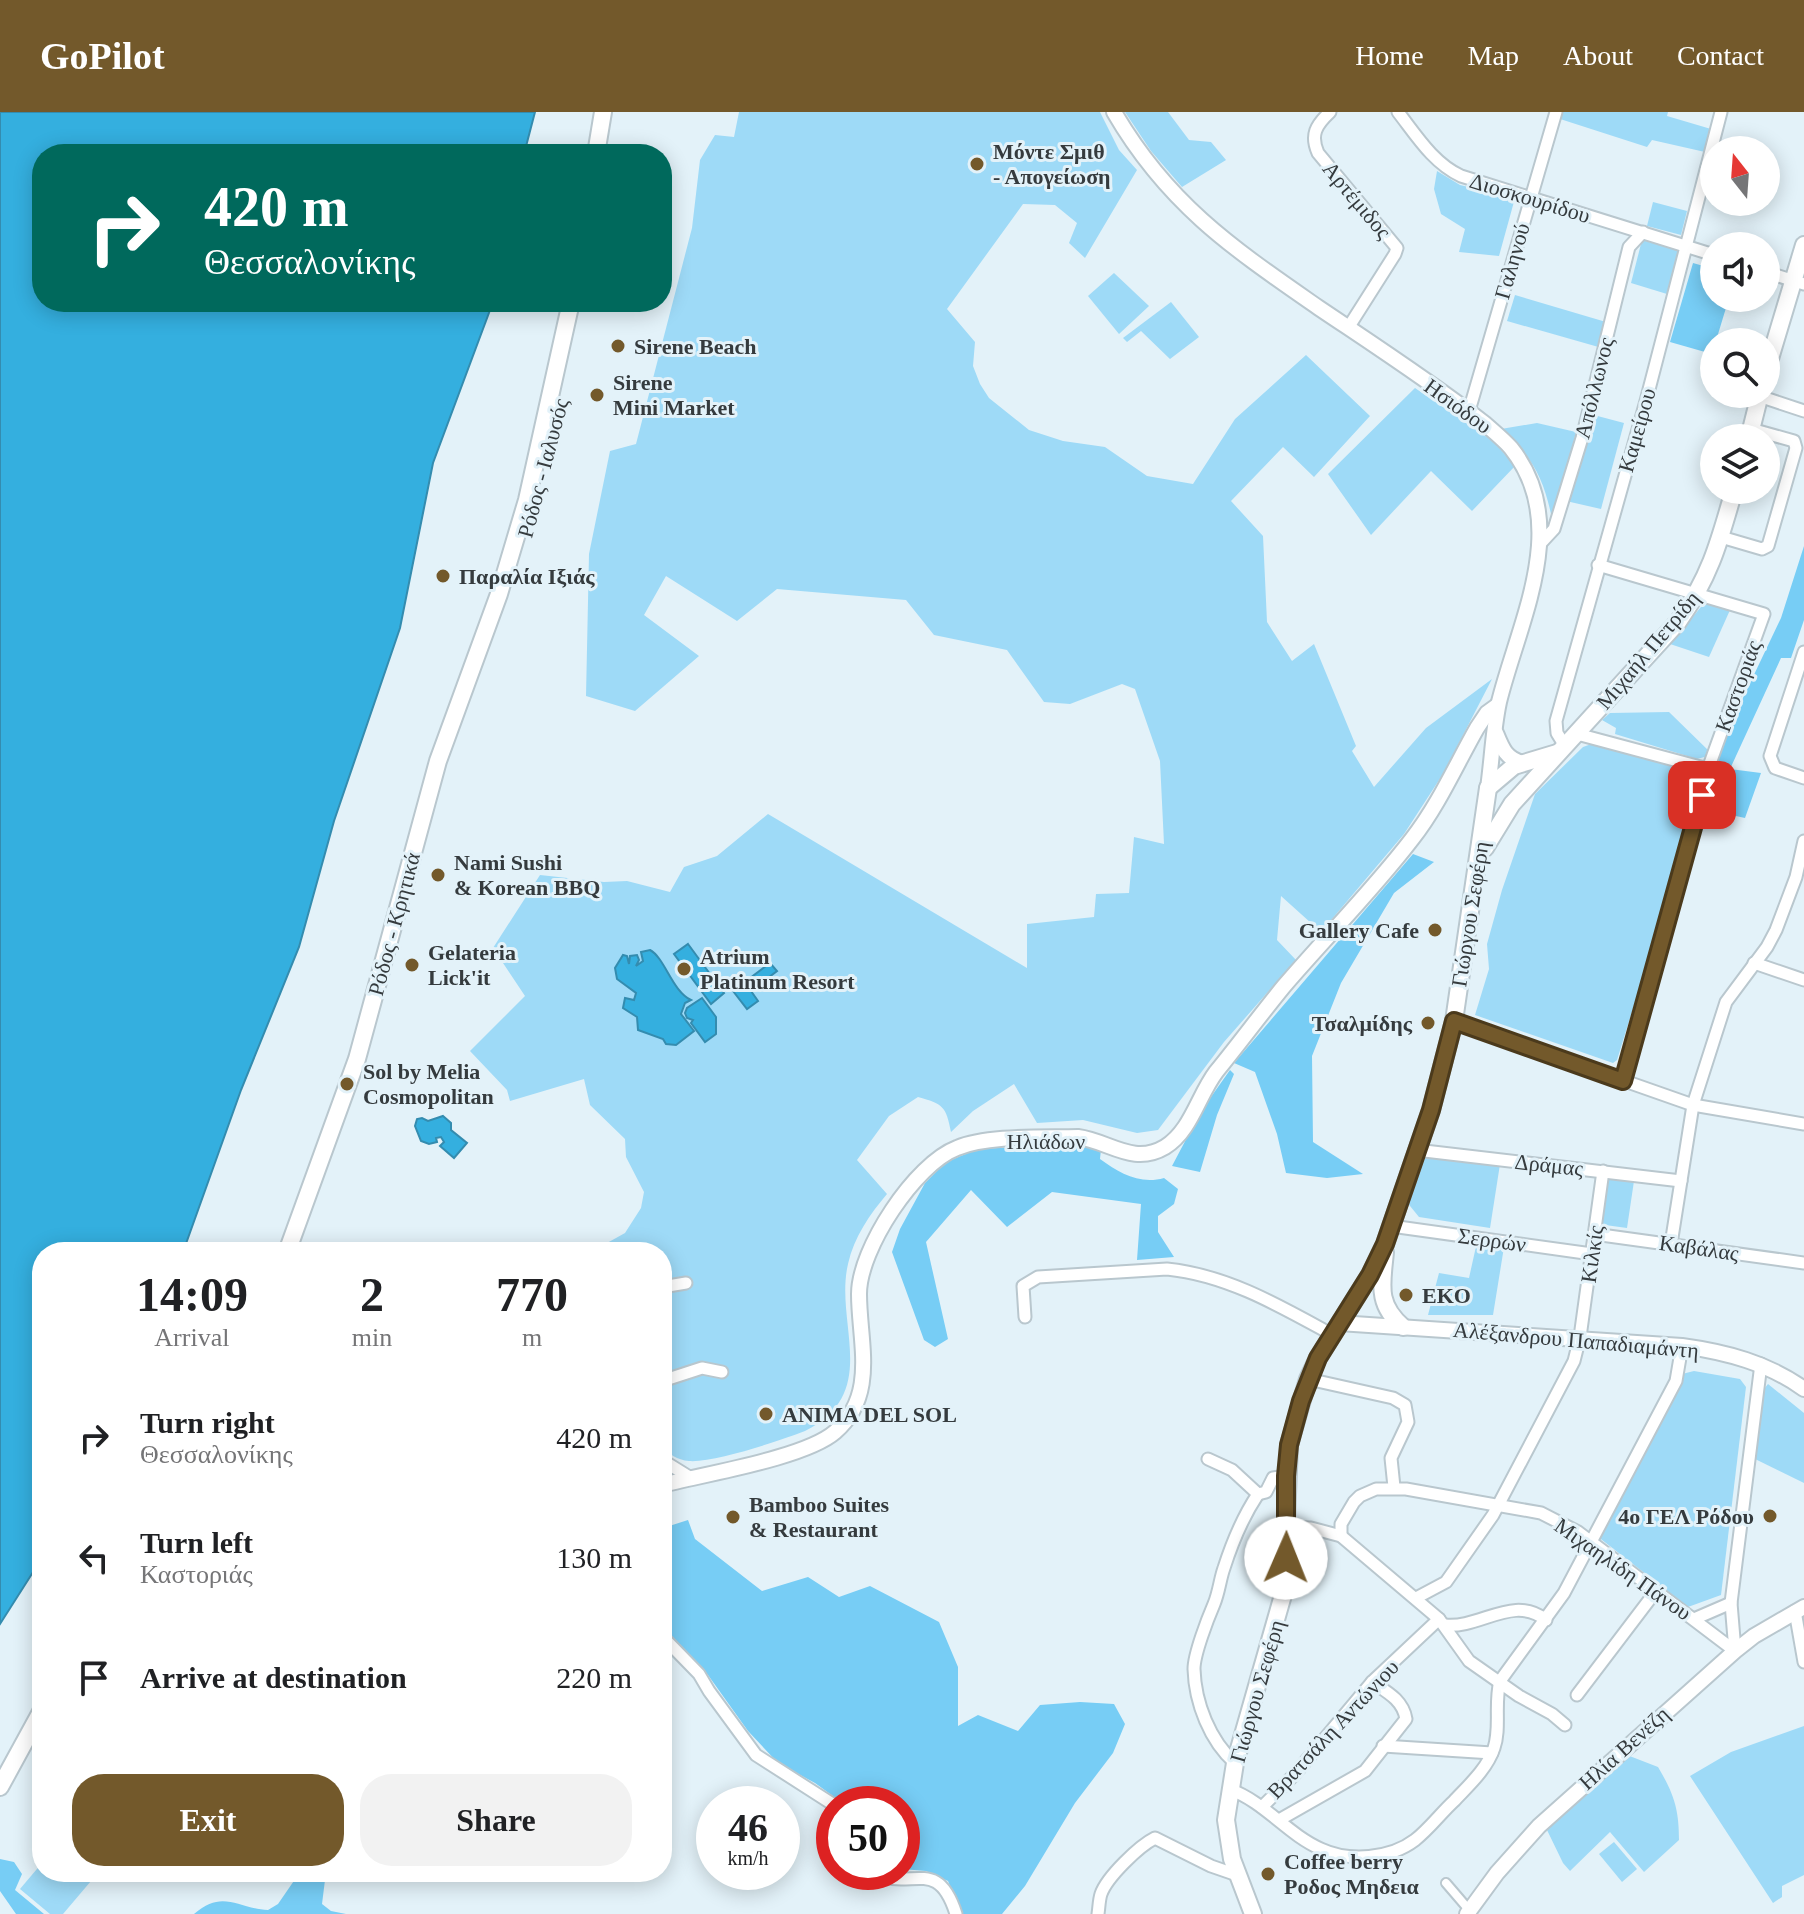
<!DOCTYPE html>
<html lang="en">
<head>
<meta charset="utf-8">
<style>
	body { margin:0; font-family:"Times New Roman",serif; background:#f2f2f2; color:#202124; height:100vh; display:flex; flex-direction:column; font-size:30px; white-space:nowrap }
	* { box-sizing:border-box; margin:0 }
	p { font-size:26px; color:#757577 }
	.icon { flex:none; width:44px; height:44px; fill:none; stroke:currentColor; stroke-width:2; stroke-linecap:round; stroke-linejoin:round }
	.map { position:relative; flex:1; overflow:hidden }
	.details { position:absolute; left:32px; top:1130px; width:640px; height:640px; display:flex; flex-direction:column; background:#fff; border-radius:32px; box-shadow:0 4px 20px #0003 }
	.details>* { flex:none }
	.hud { position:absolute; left:32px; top:32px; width:640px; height:168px; border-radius:32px; box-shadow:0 4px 20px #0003; background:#00695c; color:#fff; overflow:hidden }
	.needle { width:52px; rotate:343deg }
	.fabs { position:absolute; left:1700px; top:24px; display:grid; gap:16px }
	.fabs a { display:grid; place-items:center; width:80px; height:80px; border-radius:50%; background:#fff; box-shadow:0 4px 20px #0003; font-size:40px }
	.speed { position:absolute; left:696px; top:1674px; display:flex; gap:16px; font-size:40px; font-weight:700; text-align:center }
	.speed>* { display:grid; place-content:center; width:104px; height:104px; border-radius:50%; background:#fff; box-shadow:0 4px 20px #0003; line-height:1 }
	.speed small { font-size:20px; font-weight:400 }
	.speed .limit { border:12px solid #d22; background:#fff; color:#111 }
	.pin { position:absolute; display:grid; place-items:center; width:68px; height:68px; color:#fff; margin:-34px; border-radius:16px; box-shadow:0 4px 12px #0006 }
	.me { position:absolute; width:88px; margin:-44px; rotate:1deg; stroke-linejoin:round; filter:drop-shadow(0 0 6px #0008) }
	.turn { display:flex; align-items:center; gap:28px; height:168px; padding:0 40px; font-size:36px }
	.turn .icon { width:104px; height:104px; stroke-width:2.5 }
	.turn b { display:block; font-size:56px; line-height:68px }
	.eta { display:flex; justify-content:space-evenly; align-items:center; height:136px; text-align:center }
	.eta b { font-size:48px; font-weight:700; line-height:56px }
	.button { display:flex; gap:16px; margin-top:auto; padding:16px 40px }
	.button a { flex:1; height:92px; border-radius:32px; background:#73592b; color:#fff; font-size:32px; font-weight:700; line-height:92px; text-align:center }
	.button a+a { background:#f2f2f2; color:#202124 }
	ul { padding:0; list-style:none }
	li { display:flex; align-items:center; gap:24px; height:120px; padding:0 40px }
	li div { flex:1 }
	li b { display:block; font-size:30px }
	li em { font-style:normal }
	header { display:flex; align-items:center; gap:48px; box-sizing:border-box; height:112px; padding:0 40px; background:#73592b; color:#fff }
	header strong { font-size:38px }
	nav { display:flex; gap:44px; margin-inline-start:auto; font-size:28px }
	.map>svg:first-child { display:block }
	.green { fill:#9edaf7 }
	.forest { fill:#77cdf5 }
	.water { fill:#34afdf; stroke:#348caf; stroke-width:2 }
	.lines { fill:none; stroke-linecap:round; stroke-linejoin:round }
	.pedestrian-casing { stroke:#b9c7ce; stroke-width:12 }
	.minor-casing { stroke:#b9c7ce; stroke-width:15 }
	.tertiary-casing { stroke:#b9c7ce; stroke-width:18 }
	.secondary-casing { stroke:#b9c7ce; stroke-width:20 }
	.pedestrian { stroke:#fff; stroke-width:8 }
	.minor { stroke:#fff; stroke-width:11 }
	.tertiary { stroke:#fff; stroke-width:14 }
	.secondary { stroke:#fff; stroke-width:16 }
	.route-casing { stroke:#4b3a1c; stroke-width:20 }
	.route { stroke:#73592b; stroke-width:14 }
	.poi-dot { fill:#73592b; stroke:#e3f2f9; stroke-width:3 }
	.labels { text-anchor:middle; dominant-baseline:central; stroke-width:6; stroke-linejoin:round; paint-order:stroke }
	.poi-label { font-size:22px; font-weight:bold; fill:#353b3e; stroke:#e3f2f9; text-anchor:start }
	.street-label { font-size:22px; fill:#353b3e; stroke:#e3f2f9 }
</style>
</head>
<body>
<header>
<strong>GoPilot</strong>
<nav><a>Home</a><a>Map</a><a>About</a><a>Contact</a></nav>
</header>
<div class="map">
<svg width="1804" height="1802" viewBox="0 0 1804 1802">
	<rect width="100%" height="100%" fill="#e3f2f9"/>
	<g class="green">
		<path d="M739,0H1100L1119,38L1137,58L1085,146L1069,131L1077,111L1055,93L1023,92L947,197L975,230L973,254L980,272L989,286L1029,318L1063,329L1105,335L1147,364L1193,372L1235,307L1306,243L1370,304L1314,365L1283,335L1231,389L1263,424L1267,510L1292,549L1314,532L1356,634L1352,639L1374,675L1426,616L1492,567L1443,662L1404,722L1321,820L1281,784L1277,828L1296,848L1224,930L1158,1018L1137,1021L1083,1008L1037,1011L1014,972L973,999L951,1020C946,994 943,992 918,985L889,1004L857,1048L887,1082C870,1102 854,1125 848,1152C834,1212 882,1280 805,1319C779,1329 714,1351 689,1349C677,1348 669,1342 662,1334V1140H598V1136L625,1121L641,1096L644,1080L626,1045L625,1027L590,993L584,967L510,989L507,978L470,939L525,884L493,836L540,763L604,770L627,769L670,780L684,755L717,744L768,702L1027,856V812L1094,805L1096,782L1129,781L1134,725L1164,732L1160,649L1135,577L1122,572L1070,592L1044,590L1007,538L934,523L906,488L777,477L737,509L666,464L644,503L699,544L635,599L586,584L589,442L610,339L636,332L692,116L700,48L715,23L734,25Z"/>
		<polygon points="1125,0 1168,0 1189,28 1211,30 1226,48 1182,75 1151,39"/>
		<polygon points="1560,0 1668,0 1667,4 1711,17 1705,40 1652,28 1647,35 1557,6"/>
		<polygon points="1437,59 1460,73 1515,86 1499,144 1459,140 1465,117 1441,102 1434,77"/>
		<polygon points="1653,90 1687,99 1681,123 1647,114"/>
		<polygon points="1642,128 1680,139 1667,182 1631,171"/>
		<polygon points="1114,161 1149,194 1119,222 1088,184"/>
		<polygon points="1515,183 1606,210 1602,236 1507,209"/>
		<polygon points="1171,190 1199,225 1170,247 1141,219 1127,230 1123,226"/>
		<polygon points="1415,276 1494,330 1515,354 1472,399 1431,359 1371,423 1328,362"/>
		<polygon points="1590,302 1624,311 1601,397 1566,389"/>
		<path d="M1537,311L1576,320L1553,412C1545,369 1534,346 1501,317Z"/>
		<polygon points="1706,489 1730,498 1709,545 1670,532"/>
		<polygon points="1669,600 1710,640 1708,644 1697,647 1615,622 1616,616 1602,608 1610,601"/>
		<polygon points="1597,630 1686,659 1697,663 1699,669 1689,716 1617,948 1613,951 1475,903 1489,857 1487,832 1502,778 1535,682 1583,635"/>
		<polygon points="1421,1042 1500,1052 1490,1116 1419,1105 1406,1089"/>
		<polygon points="1606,1065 1634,1069 1627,1116 1598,1112"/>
		<polygon points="1477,1130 1504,1135 1493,1203 1428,1203 1439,1161 1469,1166"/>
		<polygon points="1694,1259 1740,1267 1746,1275 1721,1483 1688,1495 1597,1424 1682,1262"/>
		<polygon points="1768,1272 1804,1301 1804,1371 1753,1346 1759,1283"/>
		<polygon points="1804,1614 1804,1763 1782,1774 1782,1785 1773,1791 1690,1664 1731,1640"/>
		<path d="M1627,1643L1658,1655C1674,1682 1679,1697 1679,1728L1644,1760L1610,1720L1570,1759L1563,1751L1547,1718Z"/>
		<polygon points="1614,1730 1637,1757 1622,1770 1599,1742"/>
		<polygon points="42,1751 42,1760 80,1760 91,1769 63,1802 50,1802 20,1777"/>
	</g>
	<g class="forest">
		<polygon points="1693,151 1714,157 1714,186 1729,186 1712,242 1670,230"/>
		<polygon points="1804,434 1804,508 1791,546 1781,546 1730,657 1761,661 1745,706 1704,697 1722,630 1781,506"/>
		<polygon points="1413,742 1434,750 1394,781 1341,871 1312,944 1313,1030 1363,1062 1327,1066 1286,1061 1277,1022 1255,960 1234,951"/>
		<polygon points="1230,958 1234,962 1217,1003 1200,1060 1172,1054 1201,999"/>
		<path d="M1075,1028L1101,1037L1100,1047C1119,1061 1140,1073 1164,1066L1178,1077L1174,1092L1158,1104V1120L1174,1145L1137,1148L1141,1092L1052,1080L1007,1115L971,1078L926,1130L948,1227L935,1235L924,1228L892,1140L900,1117L925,1071L946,1050L978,1037L1056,1033Z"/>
		<polygon points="688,1408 695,1427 762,1479 808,1465 839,1485 870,1474 939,1510 958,1555 958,1614 978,1603 1018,1619 1040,1593 1080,1590 1114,1592 1125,1612 1113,1641 1075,1691 1025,1774 1002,1802 962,1802 948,1769 926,1759 902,1757 902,1692 844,1692 815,1671 778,1651 748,1619 708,1563 662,1518 663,1416"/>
		<polygon points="0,1747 14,1750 22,1762 15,1778 44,1802 16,1802 0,1779"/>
		<path d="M300,1760H326L322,1792L331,1799L346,1802H194C223,1777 236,1796 268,1798L278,1792Z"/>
	</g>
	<g class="water">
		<polygon points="0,0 535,0 524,42 42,42 42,190 493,190 433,351 400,516 334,709 299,835 241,978 183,1140 42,1140 42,1446 0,1512"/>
		<polygon points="688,832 724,881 711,892 674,842"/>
		<path d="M650,838C665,846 672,879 691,888L685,891L681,902L694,919L676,933L666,932L663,927L638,918L637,905L623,896L625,886L634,888L636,881L617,867L615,856L623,843L627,844L629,852L630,844L637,843L639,848L636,854L643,849L641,840Z"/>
		<polygon points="770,851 777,859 751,879 758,889 747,897 733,879"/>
		<polygon points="702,886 716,905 716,922 705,930 691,911 693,908 687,906 685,901 687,896"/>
		<polygon points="443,1004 451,1011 451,1018 467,1031 454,1046 440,1034 444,1030 441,1025 436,1026 437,1030 429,1032 421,1029 415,1014 417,1007 422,1006 428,1009"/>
	</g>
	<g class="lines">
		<defs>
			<polyline id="pedestrian" points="1446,1771 1470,1799"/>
			<g id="minor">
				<path d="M1330,0C1316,13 1310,23 1318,41L1397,136L1395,142L1348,216"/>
				<path d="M1398,0C1416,23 1433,51 1461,64L1714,143"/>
				<polyline points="1766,160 1804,172"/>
				<polyline points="1759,284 1804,299"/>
				<polyline points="1469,299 1556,0"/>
				<polyline points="1721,425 1762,437 1768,434 1796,336 1794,329 1751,317"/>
				<polyline points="1541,431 1554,417 1582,326 1629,135 1643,120"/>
				<polyline points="1598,453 1764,502 1708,657 1683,758 1623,969"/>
				<polyline points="1804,540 1770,644 1775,656 1804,666"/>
				<polyline points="1577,622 1708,657"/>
				<polyline points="1565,634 1557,621 1556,609 1646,289 1721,0"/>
				<polyline points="1754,851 1804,868"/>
				<polyline points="1454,909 1693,993 1804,1012"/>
				<polyline points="1416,1038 1681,1069"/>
				<polyline points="1391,1114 1592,1142"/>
				<polyline points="1594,1122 1804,1151"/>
				<polyline points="1671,1132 1693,993 1726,890 1767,835 1776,818 1796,765 1804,729"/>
				<polyline points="662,1175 686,1171"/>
				<path d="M1025,1205L1023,1174L1038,1165L1167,1157C1227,1163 1280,1194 1331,1222"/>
				<polyline points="1308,1267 1393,1286 1405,1293 1408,1310 1391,1346 1394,1375"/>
				<polyline points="662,1269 702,1256 722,1260"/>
				<polyline points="1208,1347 1232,1358 1258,1382 1266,1380 1273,1366 1286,1364"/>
				<polyline points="662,1348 691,1366"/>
				<polyline points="1286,1415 1311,1416 1341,1424 1439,1507 1469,1549 1519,1584 1552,1602 1565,1613"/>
				<polyline points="1341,1424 1341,1412 1354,1390 1360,1384 1376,1377 1406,1377 1541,1401 1578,1420 1735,1539"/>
				<polyline points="1416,1486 1446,1470 1493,1403 1574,1249 1580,1225 1603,1059"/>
				<polyline points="1795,1499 1804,1550"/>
				<polyline points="1694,1507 1731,1491"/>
				<path d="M1445,1513C1480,1517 1513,1482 1546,1508"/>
				<polyline points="662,1524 699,1562 709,1579 756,1643 834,1693"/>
				<polyline points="1735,1539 1731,1491 1761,1252"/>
				<polyline points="1577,1583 1656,1479"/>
				<polyline points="1383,1634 1492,1641"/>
				<path d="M1235,1651C1210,1629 1195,1591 1194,1557C1194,1542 1208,1506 1214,1492C1219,1480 1220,1467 1224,1456C1232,1431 1244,1403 1258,1382"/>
				<path d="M1229,1677C1265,1690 1287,1722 1321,1737C1349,1750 1390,1747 1415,1728C1429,1717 1441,1701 1454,1689C1469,1673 1487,1657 1494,1636C1501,1616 1494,1592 1500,1569L1564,1481L1676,1269L1682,1234"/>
				<polyline points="1262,1695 1295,1662 1372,1570 1439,1507"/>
				<path d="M1279,1708L1365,1659L1406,1607C1403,1588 1387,1580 1372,1570"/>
				<path d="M872,1760C910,1781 937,1742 956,1802"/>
				<path d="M1098,1802C1099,1796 1099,1788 1101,1782C1107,1765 1139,1734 1155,1726L1211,1754L1237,1763"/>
			</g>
			<g id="tertiary">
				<path d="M1114,0C1168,93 1234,137 1319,196C1374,233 1431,270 1484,311C1493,319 1503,327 1511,336C1572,412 1519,509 1499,590C1493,618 1492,648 1488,676"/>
				<path d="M1496,621C1502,636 1506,647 1523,651"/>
				<path d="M1339,1211L1682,1234C1726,1240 1768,1251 1804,1277"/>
				<path d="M662,1373C704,1362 805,1346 835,1320C878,1283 859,1230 859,1182C859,1137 915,1052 957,1036C988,1023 1044,1026 1078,1025C1109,1029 1133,1054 1165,1035C1191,1019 1198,984 1216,960C1239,932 1261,902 1284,874C1326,825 1373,778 1412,727C1438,694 1456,653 1477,616L1487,601L1498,593"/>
				<polyline points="1467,1802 1497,1761 1539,1714 1735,1539 1754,1524 1804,1495"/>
			</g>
			<g id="secondary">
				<polyline points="596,42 603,0"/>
				<polyline points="1766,260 1804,133"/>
				<polyline points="1749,326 1760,282"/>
				<polyline points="1488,676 1514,654 1557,641"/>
				<path d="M1485,736L1512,692L1678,510C1710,465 1719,431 1734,378"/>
				<polyline points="287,1140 357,947 438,649 499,482 527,388 571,190"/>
				<path d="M1385,1140C1382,1172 1376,1192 1403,1215"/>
				<polyline points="0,1675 42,1598"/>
				<polyline points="1253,1802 1232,1747 1226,1708 1235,1651 1283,1483 1289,1333 1308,1267 1318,1246 1370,1163 1385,1132 1431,998 1454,909 1488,676"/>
			</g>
		</defs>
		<use href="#pedestrian" class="pedestrian-casing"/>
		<use href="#minor" class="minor-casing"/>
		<use href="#tertiary" class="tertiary-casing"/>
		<use href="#secondary" class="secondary-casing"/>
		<use href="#pedestrian" class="pedestrian"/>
		<use href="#minor" class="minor"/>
		<use href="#tertiary" class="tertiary"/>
		<use href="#secondary" class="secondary"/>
	</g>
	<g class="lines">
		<defs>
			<polyline id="route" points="1286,1446 1286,1364 1289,1333 1301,1289 1318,1246 1370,1163 1385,1132 1431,998 1454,909 1623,969 1702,683"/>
		</defs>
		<use href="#route" class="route-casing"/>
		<use href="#route" class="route"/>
	</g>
	<g class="poi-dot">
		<circle cx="977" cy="52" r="8"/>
		<circle cx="618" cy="234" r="8"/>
		<circle cx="597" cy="283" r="8"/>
		<circle cx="443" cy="464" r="8"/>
		<circle cx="438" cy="763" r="8"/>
		<circle cx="1435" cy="818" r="8"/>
		<circle cx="412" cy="853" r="8"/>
		<circle cx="684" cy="857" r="8"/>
		<circle cx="1428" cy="911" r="8"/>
		<circle cx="347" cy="972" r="8"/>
		<circle cx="1406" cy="1183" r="8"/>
		<circle cx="766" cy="1302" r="8"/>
		<circle cx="1770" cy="1404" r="8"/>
		<circle cx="733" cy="1405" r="8"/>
		<circle cx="1268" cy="1762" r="8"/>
	</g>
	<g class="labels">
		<g class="poi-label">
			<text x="993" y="39">Μόντε Σμιθ<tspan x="993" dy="25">- Απογείωση</tspan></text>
			<text x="634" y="234">Sirene Beach</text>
			<text x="613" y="270">Sirene<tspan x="613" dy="25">Mini Market</tspan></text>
			<text x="459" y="464">Παραλία Ιξιάς</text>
			<text x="454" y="750">Nami Sushi<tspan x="454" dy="25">&amp; Korean BBQ</tspan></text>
			<text x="1419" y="818" text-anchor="end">Gallery Cafe</text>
			<text x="428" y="840">Gelateria<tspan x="428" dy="25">Lick'it</tspan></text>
			<text x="700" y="844">Atrium<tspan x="700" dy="25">Platinum Resort</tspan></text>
			<text x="1412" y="911" text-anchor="end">Τσαλμίδης</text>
			<text x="363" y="959">Sol by Melia<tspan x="363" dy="25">Cosmopolitan</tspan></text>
			<text x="1422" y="1183">EKO</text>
			<text x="782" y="1302">ANIMA DEL SOL</text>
			<text x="749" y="1392">Bamboo Suites<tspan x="749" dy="25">&amp; Restaurant</tspan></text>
			<text x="1754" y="1404" text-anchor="end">4ο ΓΕΛ Ρόδου</text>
			<text x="1284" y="1749">Coffee berry<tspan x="1284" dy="25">Ροδος Μηδεια</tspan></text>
		</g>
		<g class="street-label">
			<text transform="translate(1530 86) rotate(17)">Διοσκουρίδου</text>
			<text transform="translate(1357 88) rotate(50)">Αρτέμιδος</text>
			<text transform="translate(1512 149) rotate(-74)">Γαληνού</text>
			<text transform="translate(1594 276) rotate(-76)">Απόλλωνος</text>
			<text transform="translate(1458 294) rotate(36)">Ησιόδου</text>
			<text transform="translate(1637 318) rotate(-74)">Καμείρου</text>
			<text transform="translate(543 356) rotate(-75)">Ρόδος - Ιαλυσός</text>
			<text transform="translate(1648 538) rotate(-50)">Μιχαήλ Πετρίδη</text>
			<text transform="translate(1738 574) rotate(-70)">Καστοριάς</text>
			<text transform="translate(1470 802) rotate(-81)">Γιώργου Σεφέρη</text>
			<text transform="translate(394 812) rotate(-75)">Ρόδος - Κρητικά</text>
			<text x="1046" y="1029">Ηλιάδων</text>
			<text transform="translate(1549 1053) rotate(6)">Δράμας</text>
			<text transform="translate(1492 1128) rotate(8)">Σερρών</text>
			<text transform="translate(1699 1136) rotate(8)">Καβάλας</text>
			<text transform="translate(1592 1142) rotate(-82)">Κιλκίς</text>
			<text transform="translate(1576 1228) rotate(5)">Αλέξανδρου Παπαδιαμάντη</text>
			<text transform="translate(1623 1457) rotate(35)">Μιχαηλίδη Πάνου</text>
			<text transform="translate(1257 1579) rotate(-74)">Γιώργου Σεφέρη</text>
			<text transform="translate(1333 1617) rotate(-47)">Βρατσάλη Αντώνιου</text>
			<text transform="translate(1624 1636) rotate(-42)">Ηλία Βενέζη</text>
		</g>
	</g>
</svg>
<div class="fabs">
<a><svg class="needle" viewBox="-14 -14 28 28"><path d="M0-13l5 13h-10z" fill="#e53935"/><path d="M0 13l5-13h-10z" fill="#757577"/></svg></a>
<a><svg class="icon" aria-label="sound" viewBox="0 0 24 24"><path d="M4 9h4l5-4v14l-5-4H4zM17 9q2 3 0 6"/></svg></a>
<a><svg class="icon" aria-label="search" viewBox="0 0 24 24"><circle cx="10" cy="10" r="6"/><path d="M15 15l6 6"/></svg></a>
<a><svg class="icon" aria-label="layers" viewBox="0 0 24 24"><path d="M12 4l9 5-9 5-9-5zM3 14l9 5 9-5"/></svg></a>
</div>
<div class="speed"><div>46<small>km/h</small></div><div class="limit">50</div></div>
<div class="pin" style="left:1702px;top:683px;background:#d93025"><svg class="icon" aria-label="arrive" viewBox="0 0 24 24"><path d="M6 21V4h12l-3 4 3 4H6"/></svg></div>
<svg class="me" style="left:1286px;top:1446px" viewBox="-20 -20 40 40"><circle r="19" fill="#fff"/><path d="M0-13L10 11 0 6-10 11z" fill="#73592b"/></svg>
<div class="hud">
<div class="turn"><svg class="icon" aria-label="right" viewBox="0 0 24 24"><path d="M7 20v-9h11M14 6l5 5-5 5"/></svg><div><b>420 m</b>Θεσσαλονίκης</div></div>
</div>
<section class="details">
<div class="eta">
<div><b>14:09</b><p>Arrival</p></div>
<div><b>2</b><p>min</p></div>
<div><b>770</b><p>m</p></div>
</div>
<ul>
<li><svg class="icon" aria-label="right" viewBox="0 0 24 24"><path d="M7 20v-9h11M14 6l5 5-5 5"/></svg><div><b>Turn right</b><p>Θεσσαλονίκης</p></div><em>420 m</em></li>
<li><svg class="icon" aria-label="left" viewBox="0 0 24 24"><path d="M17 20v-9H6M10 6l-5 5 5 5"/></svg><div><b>Turn left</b><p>Καστοριάς</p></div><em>130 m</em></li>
<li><svg class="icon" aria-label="arrive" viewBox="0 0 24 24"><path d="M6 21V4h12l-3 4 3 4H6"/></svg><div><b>Arrive at destination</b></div><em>220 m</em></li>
</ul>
<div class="button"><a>Exit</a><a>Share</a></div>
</section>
</div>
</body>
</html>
